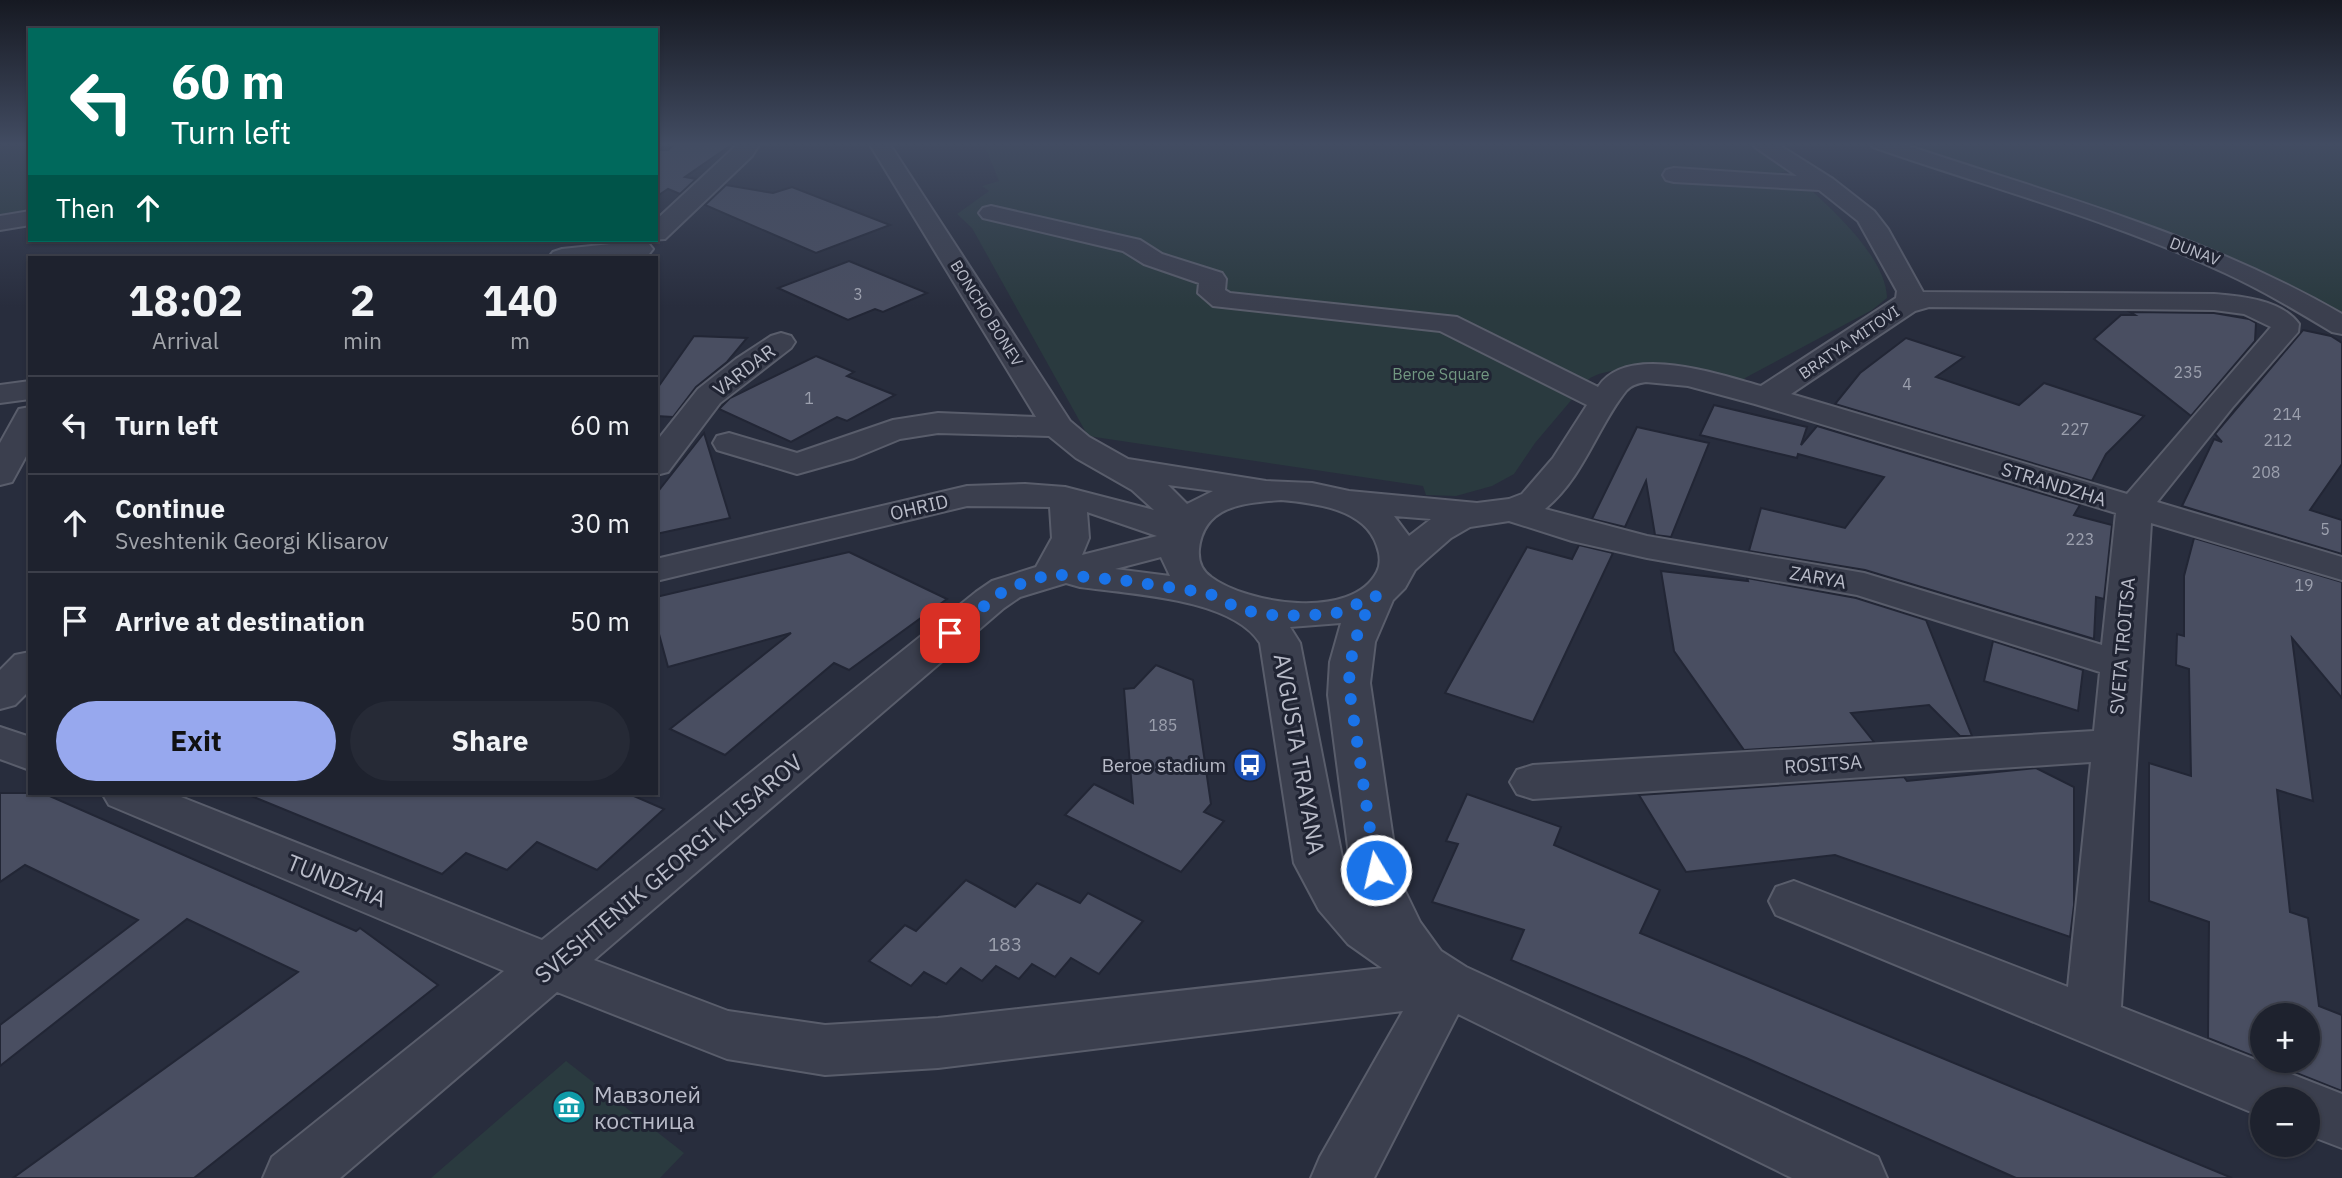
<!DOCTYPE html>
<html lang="en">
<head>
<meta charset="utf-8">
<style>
	body { margin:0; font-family:"IBM Plex Sans",sans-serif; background:#262a36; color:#f1f3f6; height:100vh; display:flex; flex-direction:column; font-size:26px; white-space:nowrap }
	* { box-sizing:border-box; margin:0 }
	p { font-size:23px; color:#a1a4aa }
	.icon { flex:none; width:38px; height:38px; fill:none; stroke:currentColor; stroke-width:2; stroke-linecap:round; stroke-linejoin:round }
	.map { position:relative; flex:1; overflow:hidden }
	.drawer { position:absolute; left:28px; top:256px; width:630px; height:539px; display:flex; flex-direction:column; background:#1e222e; border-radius:0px; box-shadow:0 2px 5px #0004,0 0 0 2px #3c3f4a }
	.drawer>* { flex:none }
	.guide { position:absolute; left:28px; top:28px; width:630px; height:214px; border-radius:0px; box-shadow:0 2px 5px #0004,0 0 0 2px #3c3f4a; background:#00695c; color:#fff; overflow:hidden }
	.fabs { position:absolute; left:2250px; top:1003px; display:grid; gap:14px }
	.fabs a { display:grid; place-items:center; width:70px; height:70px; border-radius:50%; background:#1e222e; box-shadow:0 2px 5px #0004,0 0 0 2px #3c3f4a; font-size:35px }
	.pin { position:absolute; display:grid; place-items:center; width:60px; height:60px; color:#fff; margin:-30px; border-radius:14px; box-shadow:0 4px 10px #0006 }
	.me { position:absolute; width:77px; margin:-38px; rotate:351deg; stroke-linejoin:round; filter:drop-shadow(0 0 5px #0008) }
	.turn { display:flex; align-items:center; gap:24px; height:147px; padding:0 28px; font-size:32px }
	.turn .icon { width:91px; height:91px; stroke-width:2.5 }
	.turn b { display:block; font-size:49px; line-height:60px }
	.then { display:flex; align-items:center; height:66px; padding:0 28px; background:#0003; gap:14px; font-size:26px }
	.eta { display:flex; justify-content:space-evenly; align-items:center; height:119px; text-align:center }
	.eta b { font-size:42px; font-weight:700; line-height:49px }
	.primary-button { display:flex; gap:14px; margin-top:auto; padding:14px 28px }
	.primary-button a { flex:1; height:80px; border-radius:42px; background:#97a8ee; color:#111; font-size:28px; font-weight:700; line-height:80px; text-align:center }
	.primary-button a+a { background:#262a36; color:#f1f3f6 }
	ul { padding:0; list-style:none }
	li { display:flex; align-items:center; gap:21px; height:98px; padding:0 28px; border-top:2px solid #3c3f4a }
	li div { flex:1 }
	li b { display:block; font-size:26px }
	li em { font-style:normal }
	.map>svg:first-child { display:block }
	.green { fill:#2a3a3f }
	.building { fill:#494e61; stroke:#222635; stroke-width:2 }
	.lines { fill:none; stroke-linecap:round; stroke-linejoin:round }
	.minor-casing { stroke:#595d6b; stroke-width:4 }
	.minor { fill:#3b3f4e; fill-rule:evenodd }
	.route { stroke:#1a73e8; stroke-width:12; stroke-dasharray:0 21.6 }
	.labels { text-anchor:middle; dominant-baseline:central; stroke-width:6; stroke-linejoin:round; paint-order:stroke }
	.far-street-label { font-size:16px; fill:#b8bbc8; stroke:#202433 }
	.number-label { font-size:16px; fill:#9ca0ae }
	.far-park-label { font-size:16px; fill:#719781; stroke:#202433 }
	.street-label { font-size:19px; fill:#b8bbc8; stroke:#202433 }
	.poi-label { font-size:19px; fill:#b8bbc8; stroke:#202433; text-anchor:end }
	.near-number-label { font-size:19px; fill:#9ca0ae }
	.near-street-label { font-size:23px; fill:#b8bbc8; stroke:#202433 }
	.near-poi-label { font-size:23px; fill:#b8bbc8; stroke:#202433; text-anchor:start }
</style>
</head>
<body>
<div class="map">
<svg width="2342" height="1178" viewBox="0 0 2342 1178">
	<rect width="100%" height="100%" fill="#282d3d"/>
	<g class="green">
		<polygon points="0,143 30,143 30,216 0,221"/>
		<path d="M939,143H1749L1792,170L1771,175L1778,188L1810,189C1838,215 1886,259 1887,298L1872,310L1745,378L1737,388C1695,380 1628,357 1590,378L1535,443L1514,474L1492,486L1456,496L1426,495L1423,486L1088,436L972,228L957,214L989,191L982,186L999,181L985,146H936Z"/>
		<polygon points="1888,143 2342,143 2342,321 2304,298"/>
		<polygon points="566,1061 684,1153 660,1178 431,1178"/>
	</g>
	<g class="building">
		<polygon points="676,143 734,143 685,177 696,179 680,194 668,189 656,197 656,150 668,150"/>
		<polygon points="726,185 773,193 792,187 890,225 816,253 705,205"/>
		<polygon points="849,261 927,293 883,312 875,309 848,320 778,288"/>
		<polygon points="2130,312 2214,313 2249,319 2256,323 2255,341 2191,416 2094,339 2121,315 2135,315"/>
		<polygon points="2303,330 2331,336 2342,343 2342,464 2310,510 2342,520 2342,554 2182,506 2214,439 2222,442 2215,434"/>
		<polygon points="694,336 747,338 727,362 696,387 673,417 656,416 656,390"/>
		<polygon points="1906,338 1964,357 1936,377 2019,405 2044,383 2144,416 2106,454 2092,481 1835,404 1860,373"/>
		<polygon points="816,356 854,372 847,376 895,395 847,421 837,417 791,442 719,409 730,398"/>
		<polygon points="1714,405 1807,427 1801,445 1817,426 2080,505 2074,515 2112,525 2104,599 2096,597 2094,639 1865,570 1749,551 1761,508 1845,528 1884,477 1798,454 1797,458 1700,435"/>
		<polygon points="1637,427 1709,443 1671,537 1655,535 1646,481 1625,527 1592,519"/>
		<polygon points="704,433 730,518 656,534 656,494"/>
		<polygon points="2194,538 2342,582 2342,698 2292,638 2313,801 2277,790 2290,912 2308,918 2319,1006 2342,1015 2342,1091 2264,1060 2308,1060 2308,1015 2263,1015 2263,1060 2208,1038 2209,922 2149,901 2149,763 2191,776 2189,669 2176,665 2177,634 2184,636 2184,576"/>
		<polygon points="1579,545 1613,553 1533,722 1445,693 1527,547 1572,559"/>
		<polygon points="849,552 947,599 849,670 834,663 725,755 670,729 791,633 668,667 656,623 656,597"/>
		<polygon points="1661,571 1748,581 1747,578 1856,598 1926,620 1972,736 1960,736 1929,705 1851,713 1874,742 1744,750 1674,651"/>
		<polygon points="1993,641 2083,670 2078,711 1984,681"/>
		<polygon points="1156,665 1193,680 1211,804 1204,812 1224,821 1181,872 1065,815 1094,784 1133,803 1124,689 1134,688"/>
		<polygon points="2036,768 2074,787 2074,905 2070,937 1835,855 1686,872 1639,795 1904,777 1907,781"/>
		<polygon points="0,793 43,793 356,931 360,928 438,985 194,1178 13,1178 298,972 187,919 0,1066 0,1025 138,920 25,865 0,882"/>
		<polygon points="244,793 627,793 664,809 597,870 537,842 507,870 466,853 442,874"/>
		<polygon points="1467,794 1561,827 1554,845 1660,890 1640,933 2232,1178 2016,1178 1746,1058 1511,960 1524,930 1432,902 1458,844 1446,841"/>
		<polygon points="966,880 1015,907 1037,883 1080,903 1088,893 1143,921 1099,974 1071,958 1055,977 1032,964 1019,979 996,966 982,981 961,968 946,984 924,972 911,986 869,961 905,925 916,931"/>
	</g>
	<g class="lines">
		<defs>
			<g id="minor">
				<polygon points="739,143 760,143 752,156 665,239 649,240 656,240 656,220"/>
				<path d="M869,143H889L1070,421L1089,437L1128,459L1266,481L1312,483L1349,491L1477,503L1509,499L1522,494L1553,458L1587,405L1440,331L1213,306L1198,293L1199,283L1144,264L1123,251L983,218L979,213L983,208L991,206L1140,240L1162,254L1222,273L1226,279L1225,290L1230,293L1457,317L1598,387C1627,342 1720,375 1761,386L1896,298L1897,291L1858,221L1819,190L1674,182L1666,180L1663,175L1666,170L1674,168L1797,176L1755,147L1752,143H1776L1833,179L1874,211L1888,229L1923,292L2214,294C2241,296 2282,300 2299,324L2298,332L2232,408L2157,502L2342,557V580L2151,523L2121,1007L2342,1094V1148L2308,1135V1099H2263V1117L1776,915L1769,901L1776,887L1794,881L2068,987L2091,762L1533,799L1517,794L1510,782L1517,770L1533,765L2094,731L2100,672L1857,595L1647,558L1572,541L1509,521L1470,527L1451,538L1427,559L1415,570L1405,588L1393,600L1375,642L1370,683L1393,839L1405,891L1420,922L1441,951L1466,967L1878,1157L1887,1178H1792L1458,1014L1374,1178H1311L1320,1157L1403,1011L938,1068L825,1075L727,1059L557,992L340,1178H263L272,1157L504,971L109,805L102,793H171L542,940L976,592L992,581L1036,567L1052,538L1050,507L967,506L656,581V559L967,486L1025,484L1065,487L1154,510L1132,490L1076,458L1049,436L938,433L900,439L854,458L797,474L717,450L713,443L717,436L729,433L797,453L893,420L938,413L1036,417ZM1929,307L2214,310L2244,314L2271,327L2127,494L1791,394L1915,311ZM1646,382L1688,386L1755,404L2116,513L2102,645L1864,573L1647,536L1545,509C1584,477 1597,427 1626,391C1631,385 1638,383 1646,382ZM1168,485L1213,491L1187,504ZM1281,500C1313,503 1365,508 1377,546C1380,554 1381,564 1377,572C1352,621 1247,604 1211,577C1201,570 1198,560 1199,549C1204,505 1244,503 1281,500ZM1087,512L1157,536L1082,555L1089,538ZM1394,516L1431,519L1409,536ZM1161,557L1170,576L1115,569ZM1066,583L1080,587C1129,594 1232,598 1260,643L1294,863L1319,910L1348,944L1382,968L938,1018L825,1025L728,1011L594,960L1004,608L1020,597ZM1341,623L1330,662L1328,695L1352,877L1343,862L1300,643L1290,627Z"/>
				<path d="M1869,143H1899C2050,193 2203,234 2342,314V334L2332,332C2297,311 2262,290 2225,273C2112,220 1990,188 1873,147Z"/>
				<polygon points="30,211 30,225 0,230 0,216"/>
				<polygon points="640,241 649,244 653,249 649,254 633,257 549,257 553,252 562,249"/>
				<polygon points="781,333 791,336 795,342 791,348 720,403 668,472 656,475 656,442 698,389 736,359 771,336"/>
				<polygon points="30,381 30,399 0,403 0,385"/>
				<polygon points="30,407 30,449 12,482 0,485 0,443 19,409"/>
				<polygon points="30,652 30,690 15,705 0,709 0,670 15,655"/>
				<polygon points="0,727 30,737 30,770 0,759"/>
			</g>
		</defs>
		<use href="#minor" class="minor-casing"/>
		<use href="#minor" class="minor"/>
	</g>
	<linearGradient id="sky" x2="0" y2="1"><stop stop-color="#161922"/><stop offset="0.47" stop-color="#424c62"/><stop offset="1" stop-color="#424c62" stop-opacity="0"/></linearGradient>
	<rect width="2342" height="307" fill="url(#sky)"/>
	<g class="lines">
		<path class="route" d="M950,633L1006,589L1050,574L1121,580L1208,593L1242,610L1278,616L1334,614L1376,596C1358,622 1349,656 1349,687L1376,870"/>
	</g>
	<defs>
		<symbol id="bus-disc" viewBox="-11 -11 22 22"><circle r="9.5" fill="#1a4fb4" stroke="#202433"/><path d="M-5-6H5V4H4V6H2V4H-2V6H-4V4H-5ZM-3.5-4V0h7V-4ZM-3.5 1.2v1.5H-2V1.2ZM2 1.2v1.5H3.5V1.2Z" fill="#fff"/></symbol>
		<symbol id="museum-disc" viewBox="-11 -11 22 22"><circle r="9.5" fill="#0f9aa8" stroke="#202433"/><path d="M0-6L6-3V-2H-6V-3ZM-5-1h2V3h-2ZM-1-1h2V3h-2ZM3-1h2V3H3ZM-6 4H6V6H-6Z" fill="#fff"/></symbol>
	</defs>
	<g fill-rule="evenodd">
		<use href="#bus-disc" x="1231" y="746" width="38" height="38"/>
		<use href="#museum-disc" x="550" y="1088" width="38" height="38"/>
	</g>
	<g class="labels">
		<g class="far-street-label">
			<text transform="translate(2195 251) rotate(21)">DUNAV</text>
			<text transform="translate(987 313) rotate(58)">BONCHO BONEV</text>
			<text transform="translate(1849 342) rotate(-34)">BRATYA MITOVI</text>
		</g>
		<g class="number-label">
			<text x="858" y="294">3</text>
			<text x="2188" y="372">235</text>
			<text x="1907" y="384">4</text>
			<text x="809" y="398">1</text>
			<text x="2287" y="414">214</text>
			<text x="2075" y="429">227</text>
			<text x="2278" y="440">212</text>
			<text x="2266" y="472">208</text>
			<text x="2325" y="529">5</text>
			<text x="2080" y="539">223</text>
			<text x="2304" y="585">19</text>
			<text x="1163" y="725">185</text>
		</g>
		<g class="far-park-label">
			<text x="1441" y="374">Beroe Square</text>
		</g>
		<g class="street-label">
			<text transform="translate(744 370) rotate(-37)">VARDAR</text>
			<text transform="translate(2054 484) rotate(17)">STRANDZHA</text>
			<text transform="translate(919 507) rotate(-13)">OHRID</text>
			<text transform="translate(1818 577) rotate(10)">ZARYA</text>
			<text transform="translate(2122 646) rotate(-85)">SVETA TROITSA</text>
			<text transform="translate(1823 764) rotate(-4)">ROSITSA</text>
		</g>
		<g class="poi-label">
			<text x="1226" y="765">Beroe stadium</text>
		</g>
		<g class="near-number-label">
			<text x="1005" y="944">183</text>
		</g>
		<g class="near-street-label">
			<text transform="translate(1300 754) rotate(80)">AVGUSTA TRAYANA</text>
			<text transform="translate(668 868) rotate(-40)">SVESHTENIK GEORGI KLISAROV</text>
			<text transform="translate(337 880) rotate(22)">TUNDZHA</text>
		</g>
		<g class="near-poi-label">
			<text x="594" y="1094">Мавзолей<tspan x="594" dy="26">костница</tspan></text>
		</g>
	</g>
</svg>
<div class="fabs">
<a>+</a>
<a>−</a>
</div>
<div class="pin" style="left:950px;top:633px;background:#d93025"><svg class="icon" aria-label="arrive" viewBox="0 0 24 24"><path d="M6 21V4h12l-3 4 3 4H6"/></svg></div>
<svg class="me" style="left:1376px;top:870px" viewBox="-20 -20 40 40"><circle r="17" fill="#1a73e8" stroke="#fff" stroke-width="3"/><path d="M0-11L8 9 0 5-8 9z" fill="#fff"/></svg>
<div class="guide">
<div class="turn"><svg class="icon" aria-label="left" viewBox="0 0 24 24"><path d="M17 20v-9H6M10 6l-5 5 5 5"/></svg><div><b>60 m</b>Turn left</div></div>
<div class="then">Then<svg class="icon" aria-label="ahead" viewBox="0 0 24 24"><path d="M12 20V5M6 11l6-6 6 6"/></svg></div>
</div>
<section class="drawer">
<div class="eta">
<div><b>18:02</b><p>Arrival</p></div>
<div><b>2</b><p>min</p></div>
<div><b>140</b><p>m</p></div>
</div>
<ul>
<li><svg class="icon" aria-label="left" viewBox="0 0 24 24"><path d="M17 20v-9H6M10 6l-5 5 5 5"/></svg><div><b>Turn left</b></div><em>60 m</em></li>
<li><svg class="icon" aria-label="ahead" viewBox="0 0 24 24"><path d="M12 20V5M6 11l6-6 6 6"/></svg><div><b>Continue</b><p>Sveshtenik Georgi Klisarov</p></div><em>30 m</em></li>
<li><svg class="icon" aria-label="arrive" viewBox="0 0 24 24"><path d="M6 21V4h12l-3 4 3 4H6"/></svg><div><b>Arrive at destination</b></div><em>50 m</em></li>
</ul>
<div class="primary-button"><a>Exit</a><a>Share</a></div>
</section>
</div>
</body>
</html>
